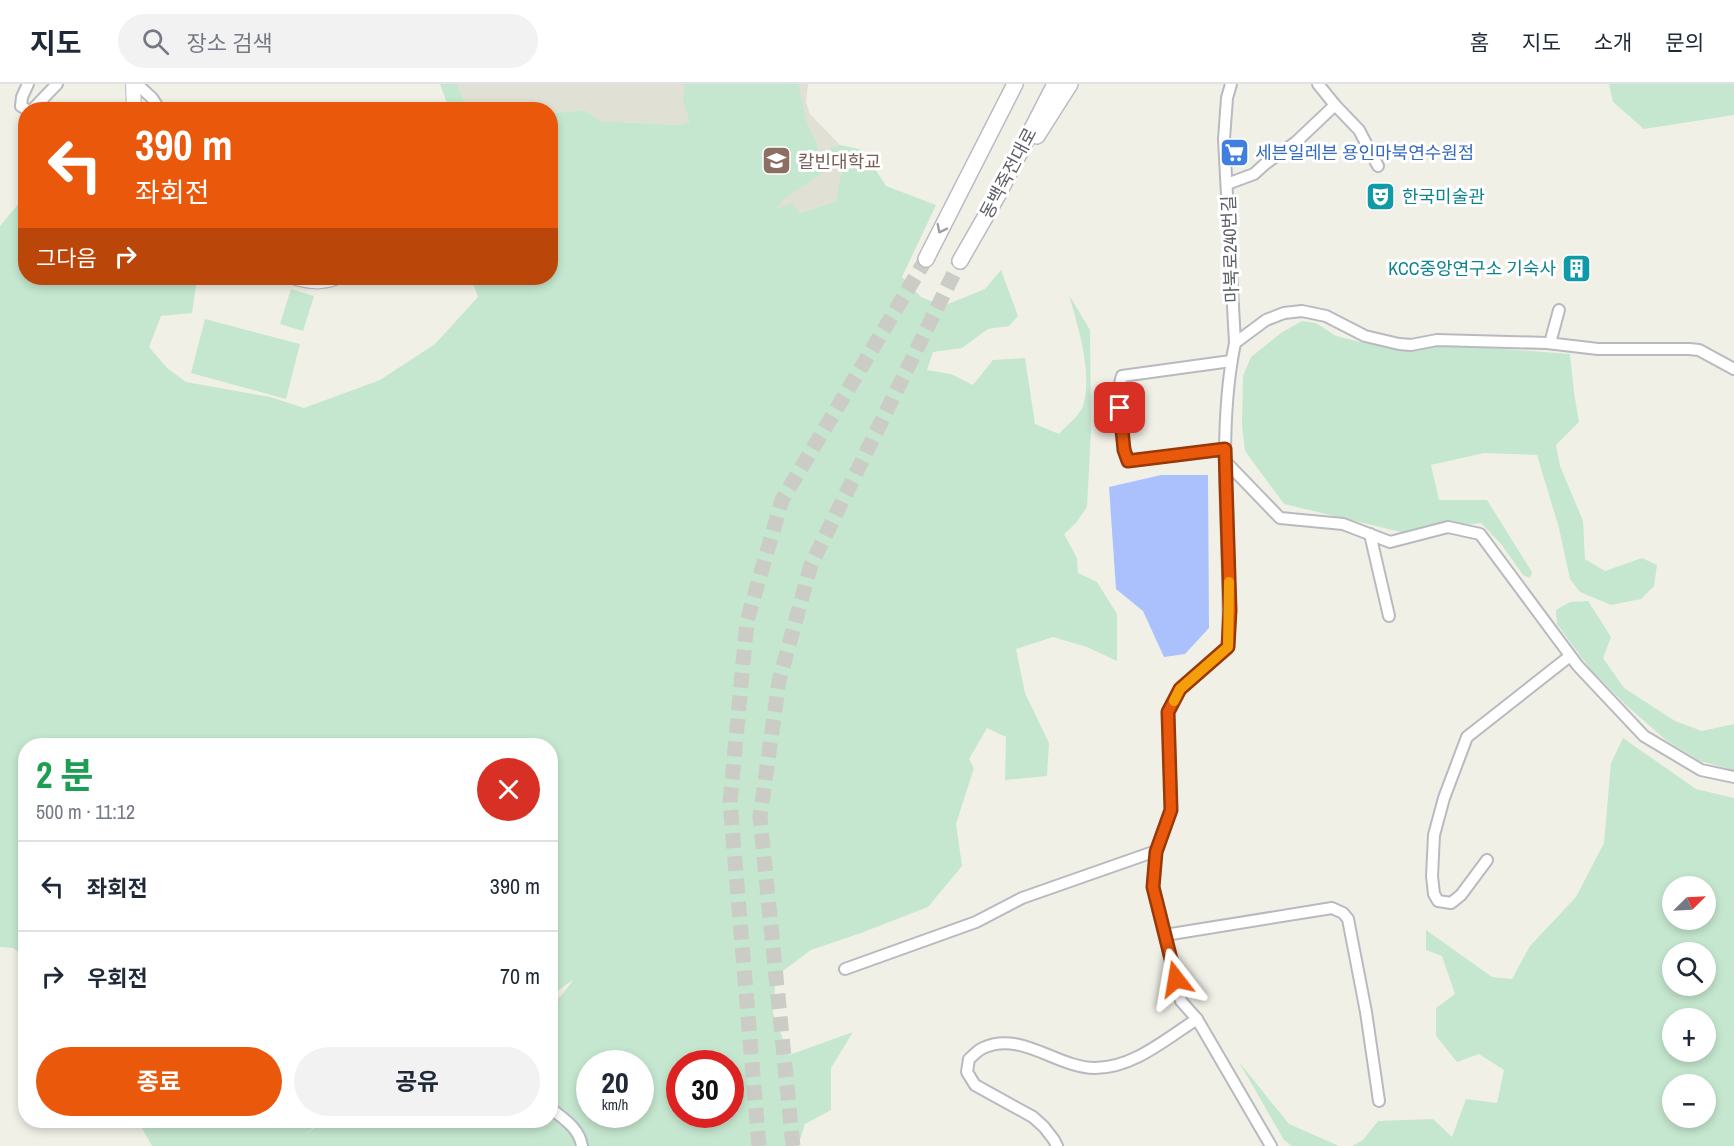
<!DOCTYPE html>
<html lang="ko">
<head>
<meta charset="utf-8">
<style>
	body { margin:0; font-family:"Archivo Narrow","Noto Sans KR",sans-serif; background:#f2f2f3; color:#1f2937; height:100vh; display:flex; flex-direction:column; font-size:22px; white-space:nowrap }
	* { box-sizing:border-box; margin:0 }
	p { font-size:20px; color:#747a83 }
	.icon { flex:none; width:33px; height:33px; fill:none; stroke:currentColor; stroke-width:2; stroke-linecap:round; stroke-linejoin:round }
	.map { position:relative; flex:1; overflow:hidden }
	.panel { position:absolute; left:18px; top:654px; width:540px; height:390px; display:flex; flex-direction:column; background:#fff; border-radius:24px; box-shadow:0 3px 9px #0003 }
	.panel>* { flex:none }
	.hud { position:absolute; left:18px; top:18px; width:540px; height:183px; border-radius:24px; box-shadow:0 3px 9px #0003; background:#ea580c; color:#fff; overflow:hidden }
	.needle { width:39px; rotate:66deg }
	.buttons { position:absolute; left:1662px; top:792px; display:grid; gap:12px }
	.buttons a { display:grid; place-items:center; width:54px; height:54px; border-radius:50%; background:#fff; box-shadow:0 3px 9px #0003; font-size:30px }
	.speed { position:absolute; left:576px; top:966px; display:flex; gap:12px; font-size:30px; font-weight:700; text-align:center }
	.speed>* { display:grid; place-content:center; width:78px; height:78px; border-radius:50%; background:#fff; box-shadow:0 3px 9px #0003; line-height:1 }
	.speed small { font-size:15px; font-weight:400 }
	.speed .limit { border:9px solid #d22; background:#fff; color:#111 }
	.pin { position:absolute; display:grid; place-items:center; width:51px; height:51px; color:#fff; margin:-26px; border-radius:12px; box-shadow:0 3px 9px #0006 }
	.me { position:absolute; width:66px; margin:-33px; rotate:346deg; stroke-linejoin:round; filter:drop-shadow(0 0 4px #0008) }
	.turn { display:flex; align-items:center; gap:21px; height:126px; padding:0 18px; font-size:27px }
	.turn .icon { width:78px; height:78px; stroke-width:2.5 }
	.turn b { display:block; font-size:42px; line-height:51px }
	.then { display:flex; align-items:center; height:57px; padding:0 18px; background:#0003; gap:12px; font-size:22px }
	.round { display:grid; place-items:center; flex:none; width:63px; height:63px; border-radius:32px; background:#f2f2f3 }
	.overview { display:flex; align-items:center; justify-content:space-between; height:102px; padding:0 18px }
	h1 { font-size:36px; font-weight:700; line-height:45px; color:#1e9e55 }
	.action { display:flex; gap:12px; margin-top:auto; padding:12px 18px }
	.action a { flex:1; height:69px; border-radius:36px; background:#ea580c; color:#fff; font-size:24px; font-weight:700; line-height:69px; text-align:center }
	.action a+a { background:#f2f2f3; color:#1f2937 }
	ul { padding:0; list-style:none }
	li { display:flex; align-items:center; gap:18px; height:90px; padding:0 18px; border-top:2px solid #e0e1e3 }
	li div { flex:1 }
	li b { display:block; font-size:22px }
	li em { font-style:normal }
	header { display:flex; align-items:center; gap:36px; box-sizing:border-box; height:84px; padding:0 30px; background:#fff; border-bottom:2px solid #e0e1e3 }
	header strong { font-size:28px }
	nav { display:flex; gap:33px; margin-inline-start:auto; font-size:21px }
	.search { width:420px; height:54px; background:#f2f2f3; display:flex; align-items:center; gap:15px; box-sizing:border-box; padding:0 21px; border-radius:33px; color:#747a83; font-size:22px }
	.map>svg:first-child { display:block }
	.education { fill:#e0e0d5 }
	.green { fill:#c5e7cf; fill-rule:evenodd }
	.water { fill:#aac1fd }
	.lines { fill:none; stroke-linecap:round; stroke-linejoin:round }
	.secondary-tunnel { stroke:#ccccc7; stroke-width:15; stroke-dasharray:15 8; stroke-linecap:butt }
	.minor-casing { stroke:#b9bac0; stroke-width:14 }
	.tertiary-casing { stroke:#b9bac0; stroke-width:16 }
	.secondary-casing { stroke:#babbc2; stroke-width:18 }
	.minor { stroke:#fff; stroke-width:10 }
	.tertiary { stroke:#fff; stroke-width:14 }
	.secondary { stroke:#fff; stroke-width:15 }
	.oneway { stroke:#9ea0a4 }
	.route-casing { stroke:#983908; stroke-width:15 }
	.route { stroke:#ea580c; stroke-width:10 }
	.slow { stroke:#f59e0b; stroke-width:10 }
	.labels { text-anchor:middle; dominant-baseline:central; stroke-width:6; stroke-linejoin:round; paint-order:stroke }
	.shop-label { font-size:18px; fill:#366cbe; stroke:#fff; text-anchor:start }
	.education-label { font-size:18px; fill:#785e54; stroke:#fff; text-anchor:start }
	.street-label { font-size:18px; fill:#5e6067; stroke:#fff }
	.culture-label { font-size:18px; fill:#0d838f; stroke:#fff; text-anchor:start }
</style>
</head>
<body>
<header>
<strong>지도</strong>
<div class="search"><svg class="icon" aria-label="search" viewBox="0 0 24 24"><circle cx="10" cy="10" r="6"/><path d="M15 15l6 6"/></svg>장소 검색</div>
<nav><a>홈</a><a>지도</a><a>소개</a><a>문의</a></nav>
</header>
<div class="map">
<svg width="1734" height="1062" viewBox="0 0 1734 1062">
	<rect width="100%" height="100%" fill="#f0f0e7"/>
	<polygon class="education" points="457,0 808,0 806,18 810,30 840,61 827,65 841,87 836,117 800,129 749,138 690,39 680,41 600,37 585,26 551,29 550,26 467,25"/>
	<g class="green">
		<polygon points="440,0 457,0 467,25 449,25"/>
		<path d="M685,0H798L808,43L816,57L819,70L833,82L785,114L775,126L791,119L800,129L836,117L841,87L827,65L840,61L863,66L886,102L936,121L902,193L921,213L943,222L985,205L1001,186L1018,232L1009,242L988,245L962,264L933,268L927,286L951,290L973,301L993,276L1025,274L1035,340L1059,350C1066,342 1080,331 1083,322C1093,289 1078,243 1069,211L1090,246L1091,346L1087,423L1076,439L1064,450L1077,474L1078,489L1097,498L1117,530V577L1087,563L1053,553L1016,565L1025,609L1049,659L1047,692L1005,696L1006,653L987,644L969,675L974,684L956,740L962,782L928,823L861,849L811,866L776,892L773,929L789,971L853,948L831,984V1026L805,1040L798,1062H152L138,1037H321L307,1049L326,1037L550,1036L551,917L561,912L574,895L551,912L550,662H26L25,873L13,864L0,863V142L25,112L26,194H197L192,229L161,232L149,263L167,284L186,298L270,313L304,324L380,296L435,260L478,213L471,194H550L551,29L585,26L600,37L680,41L690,38L683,17ZM590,980H640V1030H590ZM680,980H730V1030H680Z"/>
		<polygon points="1609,0 1734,0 1734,31 1644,45 1613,18"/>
		<polygon points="291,205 314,212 303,247 280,240"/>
		<polygon points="205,235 300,260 286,315 191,289"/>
		<polygon points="1302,237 1316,239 1336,252 1364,259 1411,266 1450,261 1570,270 1574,309 1579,338 1556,361 1560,382 1583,437 1585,475 1605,487 1642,474 1657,481 1654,502 1641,515 1611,521 1580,508 1570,495 1559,444 1537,371 1484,369 1431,381 1439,416 1487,416 1532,488 1530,494 1523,491 1501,460 1481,439 1405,449 1284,420 1245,367 1242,340 1243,292 1251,273 1281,249"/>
		<polygon points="1588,517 1611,553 1603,574 1624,604 1675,637 1702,647 1734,640 1734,686 1700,677 1667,657 1626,621 1590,585 1557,540 1556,526 1570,518"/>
		<path d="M1623,654L1696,705L1734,714V1062H1352L1363,1056L1378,1037L1433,1035L1452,1053L1466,1015L1497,1019L1504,986L1479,970L1457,978L1436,952V924L1455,910L1442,872L1426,866V846L1492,893L1512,895L1530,862L1576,813L1604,759L1611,679ZM1672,802H1706V836H1672ZM1672,868H1706V902H1672ZM1672,934H1706V968H1672ZM1672,1000H1706V1034H1672Z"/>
		<polygon points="1239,978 1289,1040 1339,1062 1292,1062 1284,1056"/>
	</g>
	<polygon class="water" points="1161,391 1208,391 1209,544 1185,570 1164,573 1143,527 1116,505 1109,403"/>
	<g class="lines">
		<g class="secondary-tunnel">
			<polyline points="759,1062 730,718 747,537 782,416 926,175"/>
			<polyline points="793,1062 760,733 779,597 811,481 960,177"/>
		</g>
		<defs>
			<g id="minor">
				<polyline points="137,0 152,14 160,26"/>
				<path d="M1231,0L1227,14L1224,55L1235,259C1215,356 1232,463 1228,563L1180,605L1168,628L1171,726L1156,767L1153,803L1181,917L1197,935L1271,1062"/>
				<polyline points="1318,0 1335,21 1359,46 1378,82"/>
				<polyline points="27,26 21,22 22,13 28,0"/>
				<polyline points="32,26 57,0"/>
				<polyline points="1227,100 1254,90 1265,80 1296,58 1335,21"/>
				<polyline points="1235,259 1266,236 1284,229 1302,227 1326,232 1365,252 1399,260 1411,261 1437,256 1547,259 1598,265 1689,265 1699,266 1734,285"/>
				<polyline points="1550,259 1559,226"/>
				<path d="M1225,365L1128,377C1121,357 1115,312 1122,292L1231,277"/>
				<polyline points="1225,377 1280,434 1343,440 1390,458 1448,443 1480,450 1578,582 1644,652 1701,686 1734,693"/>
				<polyline points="1370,450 1389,532"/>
				<polyline points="1487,776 1461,811 1451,819 1438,817 1434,810 1432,792 1434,751 1444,714 1467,653 1570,572"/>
				<polyline points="1165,851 1332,824 1343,829 1348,835 1366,928 1379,1017"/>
				<polyline points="845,885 976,838 1022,814 1156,767"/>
				<path d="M550,1024C564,1035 579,1044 582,1062"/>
				<path d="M1057,1062L1054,1056L1044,1043L1033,1033L975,1001L967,988L969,975C973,972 978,966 983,964C1021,946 1057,984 1095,984C1133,984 1166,955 1197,935"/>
			</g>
			<g id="tertiary">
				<polyline points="133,0 134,26"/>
				<path d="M296,194C311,198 321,199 335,194"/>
			</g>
			<g id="secondary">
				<polyline points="1037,52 1070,0"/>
				<polyline points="926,175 1015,0"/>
				<polyline points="960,177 999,109 1055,0"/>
			</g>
		</defs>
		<use href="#minor" class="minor-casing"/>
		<use href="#tertiary" class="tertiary-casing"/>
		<use href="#secondary" class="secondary-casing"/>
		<use href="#minor" class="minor"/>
		<use href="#tertiary" class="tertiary"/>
		<use href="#secondary" class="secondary"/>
	</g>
	<defs><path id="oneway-chevron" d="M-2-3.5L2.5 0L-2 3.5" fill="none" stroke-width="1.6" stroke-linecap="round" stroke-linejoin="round" transform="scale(1.5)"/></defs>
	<use class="oneway" href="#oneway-chevron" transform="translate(941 145) rotate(117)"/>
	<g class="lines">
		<defs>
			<polyline id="route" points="1120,324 1124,366 1128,377 1225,365 1230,526 1228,563 1180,605 1168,628 1171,726 1156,768 1153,803 1176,895"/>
		</defs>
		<use href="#route" class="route-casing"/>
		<use href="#route" class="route"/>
		<polyline class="slow" points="1174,617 1180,605 1228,563 1229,498"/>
	</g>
	<defs>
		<symbol id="supermarket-square" viewBox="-11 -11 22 22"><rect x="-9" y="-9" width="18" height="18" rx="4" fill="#3f7fe0" stroke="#fff"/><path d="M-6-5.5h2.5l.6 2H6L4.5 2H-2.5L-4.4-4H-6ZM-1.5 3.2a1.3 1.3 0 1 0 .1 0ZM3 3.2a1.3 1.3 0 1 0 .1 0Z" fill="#fff"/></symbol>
		<symbol id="university-square" viewBox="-11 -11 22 22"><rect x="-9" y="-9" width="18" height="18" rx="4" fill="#8d6e63" stroke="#fff"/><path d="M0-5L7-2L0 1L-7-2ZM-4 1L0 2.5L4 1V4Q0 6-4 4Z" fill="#fff"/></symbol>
		<symbol id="theatre-square" viewBox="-11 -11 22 22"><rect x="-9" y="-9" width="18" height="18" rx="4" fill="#0f9aa8" stroke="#fff"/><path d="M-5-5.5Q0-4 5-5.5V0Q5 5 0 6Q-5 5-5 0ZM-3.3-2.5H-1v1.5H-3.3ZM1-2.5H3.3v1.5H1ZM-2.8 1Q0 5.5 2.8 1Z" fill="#fff"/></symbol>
		<symbol id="building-square" viewBox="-11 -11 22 22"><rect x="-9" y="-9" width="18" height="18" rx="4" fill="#0f9aa8" stroke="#fff"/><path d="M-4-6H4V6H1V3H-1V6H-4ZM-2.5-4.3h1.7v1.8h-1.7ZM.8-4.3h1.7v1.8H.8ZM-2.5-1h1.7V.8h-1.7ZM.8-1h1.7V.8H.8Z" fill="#fff"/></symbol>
	</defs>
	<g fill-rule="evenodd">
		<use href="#supermarket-square" x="1218" y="52" width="33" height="33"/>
		<use href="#university-square" x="760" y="60" width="33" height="33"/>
		<use href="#theatre-square" x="1364" y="96" width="33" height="33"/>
		<use href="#building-square" x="1560" y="168" width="33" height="33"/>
	</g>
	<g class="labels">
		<g class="shop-label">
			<text x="1255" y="68">세븐일레븐 용인마북연수원점</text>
		</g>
		<g class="education-label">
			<text x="798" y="77">칼빈대학교</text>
		</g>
		<g class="street-label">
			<text transform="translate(1008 89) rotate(-62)">동백죽전대로</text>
			<text transform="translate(1230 165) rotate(-92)">마북로240번길</text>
		</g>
		<g class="culture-label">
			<text x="1402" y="112">한국미술관</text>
			<text x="1556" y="184" text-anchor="end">KCC중앙연구소 기숙사</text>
		</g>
	</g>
</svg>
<div class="buttons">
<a><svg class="needle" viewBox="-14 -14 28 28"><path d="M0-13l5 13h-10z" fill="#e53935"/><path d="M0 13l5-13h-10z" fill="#747a83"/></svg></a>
<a><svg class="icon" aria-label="search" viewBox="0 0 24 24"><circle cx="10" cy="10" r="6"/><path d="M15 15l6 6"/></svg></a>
<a>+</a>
<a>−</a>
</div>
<div class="speed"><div>20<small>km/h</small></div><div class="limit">30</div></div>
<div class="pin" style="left:1120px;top:324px;background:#d93025"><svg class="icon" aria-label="arrive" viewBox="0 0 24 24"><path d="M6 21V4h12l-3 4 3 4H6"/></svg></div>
<svg class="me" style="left:1176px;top:895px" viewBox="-20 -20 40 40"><path d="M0-17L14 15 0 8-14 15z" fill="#ea580c" stroke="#fff" stroke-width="4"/></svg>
<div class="hud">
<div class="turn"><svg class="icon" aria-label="left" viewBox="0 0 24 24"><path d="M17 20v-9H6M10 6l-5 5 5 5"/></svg><div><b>390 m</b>좌회전</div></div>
<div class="then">그다음<svg class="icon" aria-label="right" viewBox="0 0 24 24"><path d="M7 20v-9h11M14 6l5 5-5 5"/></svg></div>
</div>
<section class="panel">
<div class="overview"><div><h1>2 분</h1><p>500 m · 11:12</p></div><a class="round" style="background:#d93025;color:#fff"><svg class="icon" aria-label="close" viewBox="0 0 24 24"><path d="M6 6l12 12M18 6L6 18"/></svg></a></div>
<ul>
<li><svg class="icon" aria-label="left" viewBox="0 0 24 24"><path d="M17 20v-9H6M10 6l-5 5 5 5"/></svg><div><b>좌회전</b></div><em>390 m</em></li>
<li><svg class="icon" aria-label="right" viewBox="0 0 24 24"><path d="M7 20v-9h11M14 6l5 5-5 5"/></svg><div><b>우회전</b></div><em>70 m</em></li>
</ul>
<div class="action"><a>종료</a><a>공유</a></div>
</section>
</div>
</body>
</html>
